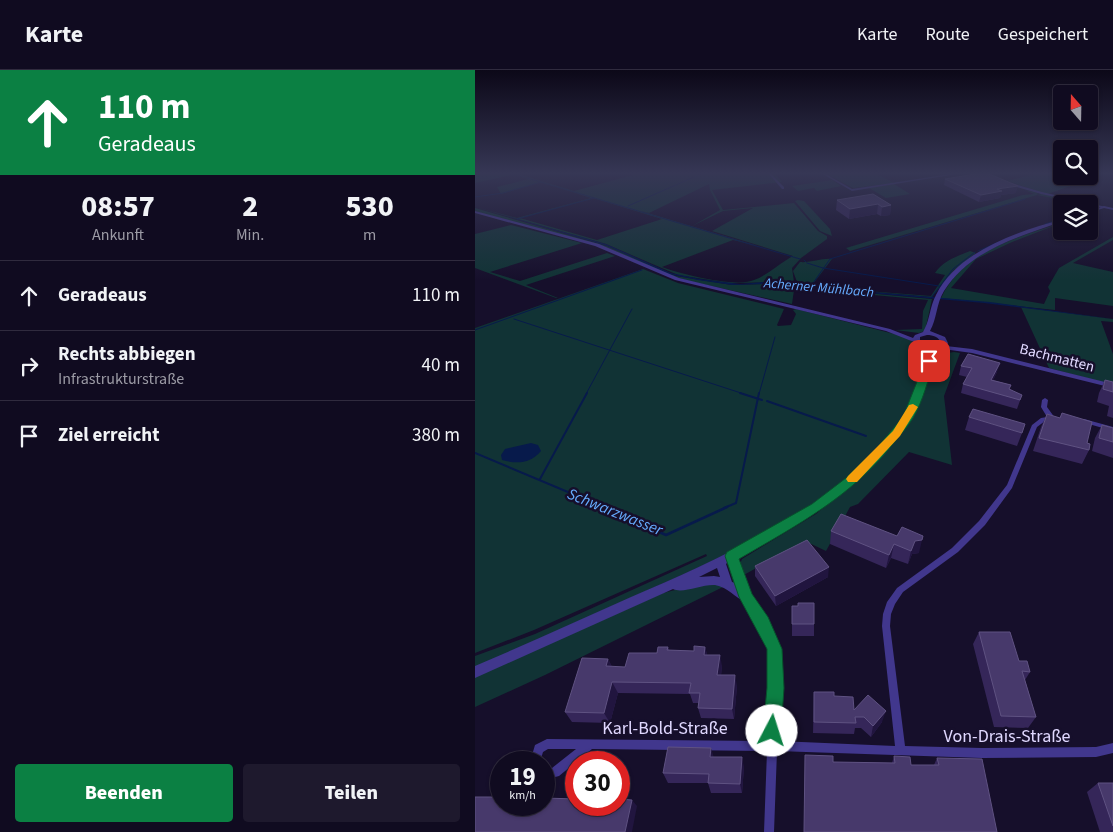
<!DOCTYPE html>
<html lang="de">
<head>
<meta charset="utf-8">
<style>
	body { margin:0; font-family:"Source Sans 3",sans-serif; background:#1e192d; color:#f1f3f6; height:100vh; display:flex; flex-direction:column; font-size:19px; white-space:nowrap }
	* { box-sizing:border-box; margin:0 }
	p { font-size:16px; color:#9c9ba5 }
	.icon { flex:none; width:28px; height:28px; fill:none; stroke:currentColor; stroke-width:2; stroke-linecap:round; stroke-linejoin:round }
	.map { position:relative; flex:1; overflow:hidden }
	.side { display:flex; flex-direction:column; background:#100b20; width:475px }
	.side>* { flex:none }
	.guide { background:#0b8043; color:#fff; overflow:hidden }
	.needle { width:32px; rotate:340deg }
	.fabs { position:absolute; left:578px; top:15px; display:grid; gap:10px }
	.fabs a { display:grid; place-items:center; width:45px; height:45px; border-radius:5px; background:#100b20; box-shadow:0 1px 4px #0004,0 0 0 1px #302b3e; font-size:25px }
	.speed { position:absolute; left:15px; top:681px; display:flex; gap:10px; font-size:25px; font-weight:700; text-align:center }
	.speed>* { display:grid; place-content:center; width:65px; height:65px; border-radius:50%; background:#100b20; box-shadow:0 1px 4px #0004,0 0 0 1px #302b3e; line-height:1 }
	.speed small { font-size:12px; font-weight:400 }
	.speed .limit { border:8px solid #d22; background:#fff; color:#111 }
	.pin { position:absolute; display:grid; place-items:center; width:42px; height:42px; color:#fff; margin:-21px; border-radius:10px; box-shadow:0 2px 8px #0006 }
	.me { position:absolute; width:55px; margin:-28px; rotate:5deg; stroke-linejoin:round; filter:drop-shadow(0 0 4px #0008) }
	.turn { display:flex; align-items:center; gap:18px; height:105px; padding:0 15px; font-size:22px }
	.turn .icon { width:65px; height:65px; stroke-width:2.5 }
	.turn b { display:block; font-size:35px; line-height:42px }
	.eta { display:flex; justify-content:space-evenly; align-items:center; height:85px; text-align:center }
	.eta b { font-size:30px; font-weight:800; line-height:35px }
	.cta { display:flex; gap:10px; margin-top:auto; padding:10px 15px }
	.cta a { flex:1; height:58px; border-radius:5px; background:#0b8043; color:#fff; font-size:20px; font-weight:800; line-height:58px; text-align:center }
	.cta a+a { background:#1e192d; color:#f1f3f6 }
	ul { padding:0; list-style:none }
	li { display:flex; align-items:center; gap:15px; height:70px; padding:0 15px; border-top:1px solid #302b3e }
	li div { flex:1 }
	li b { display:block; font-size:19px }
	li em { font-style:normal }
	header { display:flex; align-items:center; gap:30px; box-sizing:border-box; height:70px; padding:0 25px; background:#100b20; border-bottom:1px solid #302b3e }
	header strong { font-size:24px }
	nav { display:flex; gap:28px; margin-inline-start:auto; font-size:18px }
	main { display:flex; flex:1; min-height:0 }
	.map>svg:first-child { display:block }
	.green { fill:#113335; fill-rule:evenodd }
	.water { fill:#071a4b }
	.lines { fill:none; stroke-linecap:round; stroke-linejoin:round }
	.stream-far2 { stroke:#071a4b; stroke-width:1 }
	.stream-far1 { stroke:#071a4b; stroke-width:2 }
	.stream { stroke:#071a4b; stroke-width:2.5 }
	.minor { fill:#41378d; fill-rule:evenodd }
	.tertiary { fill:#41378d; fill-rule:evenodd }
	.wall { fill:#352659 }
	.shaded-wall { fill:#21153f }
	.building { fill:#47396b; stroke:#5f5282 }
	.route { fill:#0b8043; stroke:#07532c }
	.slow { fill:#f59e0b }
	.labels { text-anchor:middle; dominant-baseline:central; stroke-width:5; stroke-linejoin:round; paint-order:stroke }
	.far-water-label { font-size:14px; font-style:italic; fill:#66acff; stroke:#160f2b }
	.street-label { font-size:15px; fill:#e0d8ff; stroke:#160f2b }
	.water-label { font-size:16px; font-style:italic; fill:#66acff; stroke:#160f2b }
	.near-street-label { font-size:18px; fill:#e0d8ff; stroke:#160f2b }
</style>
</head>
<body>
<header>
<strong>Karte</strong>
<nav><a>Karte</a><a>Route</a><a>Gespeichert</a></nav>
</header>
<main>
<section class="side">
<div class="guide">
<div class="turn"><svg class="icon" aria-label="ahead" viewBox="0 0 24 24"><path d="M12 20V5M6 11l6-6 6 6"/></svg><div><b>110 m</b>Geradeaus</div></div>
</div>
<div class="eta">
<div><b>08:57</b><p>Ankunft</p></div>
<div><b>2</b><p>Min.</p></div>
<div><b>530</b><p>m</p></div>
</div>
<ul>
<li><svg class="icon" aria-label="ahead" viewBox="0 0 24 24"><path d="M12 20V5M6 11l6-6 6 6"/></svg><div><b>Geradeaus</b></div><em>110 m</em></li>
<li><svg class="icon" aria-label="right" viewBox="0 0 24 24"><path d="M7 20v-9h11M14 6l5 5-5 5"/></svg><div><b>Rechts abbiegen</b><p>Infrastrukturstraße</p></div><em>40 m</em></li>
<li><svg class="icon" aria-label="arrive" viewBox="0 0 24 24"><path d="M6 21V4h12l-3 4 3 4H6"/></svg><div><b>Ziel erreicht</b></div><em>380 m</em></li>
</ul>
<div class="cta"><a>Beenden</a><a>Teilen</a></div>
</section>
<div class="map">
<svg width="638" height="762" viewBox="0 0 638 762">
	<rect width="100%" height="100%" fill="#160f2b"/>
	<g class="green">
		<path d="M0,103H47L43,104L99,121L158,105L148,103H299L307,112L237,120L248,140L319,133L343,161L352,166V169L326,188L317,198L319,212L253,213L203,205L131,174L0,137L42,148L116,128L66,112L26,124L22,117L53,109L40,104L0,113ZM234,114L235,120L245,140L217,156L248,141L278,138L237,161L318,186C305,193 293,205 279,210C262,218 205,204 187,197L258,170L283,176L166,141L174,143ZM118,128L187,149L122,170L45,148Z"/>
		<polygon points="350,103 400,103 419,113 378,118"/>
		<polygon points="563,103 586,103 586,106 609,106 617,109 572,124 532,111"/>
		<polygon points="357,110 366,116 342,121 339,118 323,121 317,116"/>
		<polygon points="419,114 435,124 411,128 394,118"/>
		<polygon points="550,120 563,123 562,125 567,124 611,134 562,125 375,181 371,178 548,125 559,124"/>
		<polygon points="323,130 329,131 355,159 357,166 345,161 320,131"/>
		<polygon points="0,138 132,176 201,206 257,215 320,213 317,234 214,211 196,206 131,177 9,144 0,141"/>
		<path d="M586,153L537,172L501,189L476,218L569,234L575,221L573,217L584,198L638,167V170L598,193L638,202V236L580,228V240L466,228C488,181 541,168 586,153Z"/>
		<polygon points="36,155 107,173 15,202 45,211 132,183 140,186 51,215 83,228 81,228 0,198 0,164"/>
		<path d="M495,181L501,183L479,200L457,227L351,218L322,212L318,201L325,192C336,193 346,188 357,189L338,214L354,218L456,226L470,205L460,203C468,191 482,186 495,181Z"/>
		<path d="M168,199L203,213L309,239L302,255L303,256L316,255L321,244L318,240L321,239L431,267L448,279L449,281L445,283H449C452,298 444,313 439,326C395,426 256,483 162,525C108,549 54,573 0,598V586L60,564L232,486L231,484L59,560L0,583V258Z"/>
		<polygon points="322,214 348,219 457,229 450,261 444,263 420,260 447,259 448,241 453,230 355,221"/>
		<polygon points="546,237 638,249 638,252 626,251 638,284 638,315 574,298"/>
		<polygon points="479,282 485,283 469,326 477,395 434,382 383,434 375,437 351,481 330,471 267,506 265,494 267,489 341,444 390,403 416,377 443,337 460,285"/>
		<polygon points="228,513 250,516 70,605 0,637 0,607 188,523"/>
	</g>
	<g class="water">
		<polygon points="0,137 131,174 196,203 225,209 265,214 301,211 319,212 351,218 515,232 638,249 509,233 348,219 320,213 257,215 223,210 194,204 132,176"/>
		<path d="M56,373L63,375L66,381C55,394 42,394 27,390L26,385L30,379Z"/>
	</g>
	<g class="lines">
		<g class="stream-far2">
			<polyline points="38,103 41,104"/>
			<polyline points="42,105 325,189"/>
			<polyline points="0,127 28,123 66,112"/>
			<polyline points="153,136 228,103"/>
			<polyline points="42,149 119,128"/>
			<polyline points="570,154 586,149"/>
			<polyline points="503,181 526,171"/>
			<polyline points="329,190 331,192"/>
			<polyline points="332,193 348,198 464,216"/>
			<polyline points="336,216 355,189 550,129"/>
			<polyline points="456,228 478,199 500,182"/>
			<polyline points="39,249 269,324"/>
			<polyline points="0,260 167,200"/>
			<polyline points="111,324 157,239"/>
			<polyline points="284,324 300,267"/>
		</g>
		<g class="stream-far1">
			<polyline points="265,323 287,330"/>
			<polyline points="292,331 391,366"/>
			<polyline points="0,383 131,438"/>
			<polyline points="65,409 112,323"/>
			<polyline points="249,438 261,433 284,323"/>
		</g>
		<polyline class="stream" points="128,437 191,465 252,437"/>
		<g class="minor">
			<polygon points="293,103 295,103 309,117 309,119 307,119"/>
			<polygon points="346,103 349,103 377,119 482,103 488,103 377,121"/>
			<polygon points="536,113 567,122 631,137 629,138 614,135 614,134 566,124 535,115"/>
			<path d="M570,328L573,330L572,337L580,348L577,350L570,351L562,357L537,418L510,455L483,482L428,522L420,534L416,544L415,556L430,676L507,678L621,677L638,673V683L621,687L507,688L302,681L299,762H289L292,681L117,679L84,706L69,710V700L77,698L101,679H73L68,682L65,692H55L60,675L72,669L293,671L297,596C294,581 290,568 283,555C278,545 272,536 267,527L268,524L271,523L274,524C288,547 301,569 305,596L303,671L420,676L407,556L408,544L412,532L422,518L477,478L504,451L532,415L557,355L566,348L572,347L566,337L567,330Z"/>
			<polygon points="609,349 638,357 638,361 607,352 606,351"/>
		</g>
		<g class="tertiary">
			<polygon points="629,136 638,138 638,140 629,138 614,143 614,141"/>
			<path d="M0,141L124,174L204,208L415,259L438,268L440,265L448,262L450,258C455,248 455,236 461,225C482,182 542,161 586,150V152C543,167 495,180 469,221C461,234 462,249 455,261L470,267L473,273L471,276L497,279L638,314V318L497,283L468,279C456,289 455,303 450,317C446,330 439,342 431,354C394,413 323,457 262,488L277,527L275,531L271,532C260,528 253,517 240,515C227,514 208,524 198,519L0,608V596C52,574 104,550 156,527C244,489 336,448 404,378C420,361 433,340 442,318C448,304 448,290 458,280L447,278L439,272L411,261L200,210L120,176L0,143ZM452,265C458,265 464,267 466,273L463,276L451,275L445,270V267ZM253,492L261,513L257,512L251,494ZM242,498L245,507L239,506L224,507Z"/>
		</g>
	</g>
	<g class="wall">
		<polygon points="470,109 541,123 526,125 525,128 504,132 469,115"/>
		<polygon points="362,130 416,135 415,145 406,146 402,144 374,149 361,140"/>
		<polygon points="486,296 522,302 518,310 536,315 534,319 547,325 542,339 486,323 488,314 492,307 484,305"/>
		<polygon points="630,310 638,312 638,348 632,346 634,336 622,332 624,323"/>
		<polygon points="587,343 612,373 614,380 607,394 558,381 566,357 572,344 585,348"/>
		<polygon points="494,347 547,363 542,376 490,360"/>
		<polygon points="627,355 638,358 638,388 617,381 620,368"/>
		<polygon points="356,461 422,466 444,483 437,484 433,494 416,488 411,498 355,474"/>
		<polygon points="280,496 353,507 301,536 280,506"/>
		<polygon points="317,536 323,536 339,554 339,566 317,566"/>
		<polygon points="504,562 544,591 555,602 550,610 561,647 553,658 519,657 498,574"/>
		<polygon points="193,577 194,580 219,581 230,577 232,585 247,596 246,605 262,616 259,649 226,648 223,638 224,633 218,633 215,624 143,623 135,653 97,652 90,642 133,589 137,597 150,597 182,583"/>
		<polygon points="339,622 359,626 379,640 407,652 396,667 386,658 380,658 379,664 338,663"/>
		<polygon points="419,686 436,695 459,695 462,688 522,762 358,692 417,693"/>
		<polygon points="239,687 269,697 267,723 236,723 233,713 193,713 188,703"/>
		<polygon points="623,713 638,713 638,762 625,762 612,722"/>
	</g>
	<g class="shaded-wall">
		<polygon points="543,116 541,123 526,125 525,128 504,132 506,125 522,119"/>
		<polygon points="403,134 402,144 374,149 375,139"/>
		<polygon points="416,135 415,145 406,146 407,137"/>
		<polygon points="525,293 522,302 514,319 516,310"/>
		<polygon points="447,470 444,483 437,484 433,494 436,481 440,471"/>
		<polygon points="419,474 416,488 411,498 414,485"/>
		<polygon points="354,497 353,507 301,536 300,526"/>
		<polygon points="230,577 233,588 229,585"/>
		<polygon points="245,585 247,596 245,616 242,605"/>
		<polygon points="133,589 138,599 131,596"/>
		<polygon points="260,605 262,616 259,649 257,639"/>
		<polygon points="137,612 143,623 135,653 129,643"/>
		<polygon points="411,641 407,652 396,667 398,656"/>
		<polygon points="236,678 239,688 235,687"/>
		<polygon points="267,687 269,697 267,723 265,714"/>
		<polygon points="157,730 162,736 157,762 150,762"/>
	</g>
	<g class="building">
		<polygon points="506,103 512,103 543,116 522,119 527,121 506,125 470,109"/>
		<polygon points="398,124 416,135 407,137 403,134 375,139 362,130"/>
		<polygon points="493,284 525,293 516,310 536,315 534,319 547,325 545,330 488,314 497,298 486,296"/>
		<polygon points="630,310 638,312 638,322 628,319"/>
		<polygon points="498,339 550,354 547,363 494,347"/>
		<polygon points="587,343 617,352 612,373 615,374 614,380 564,368 572,344 585,348"/>
		<polygon points="627,355 638,358 638,372 624,368"/>
		<polygon points="366,444 422,466 427,457 448,466 447,470 440,471 436,481 419,474 414,485 356,461"/>
		<polygon points="332,470 354,497 300,526 280,496"/>
		<polygon points="323,533 339,533 339,554 317,554 317,536 323,536"/>
		<polygon points="504,562 535,562 544,591 552,591 555,602 547,601 561,647 526,646"/>
		<polygon points="219,576 230,577 229,585 245,585 242,605 260,605 257,639 223,638 225,623 214,623 216,613 137,612 129,643 90,642 107,588 133,589 131,596 150,597 154,583 182,583 183,577 193,577 192,580 219,581"/>
		<polygon points="339,622 359,622 359,626 378,627 379,640 393,625 411,641 398,656 389,647 380,647 381,653 339,652"/>
		<polygon points="193,677 236,678 235,687 267,687 265,714 233,713 234,704 188,703"/>
		<polygon points="330,685 358,686 358,692 420,693 419,686 435,687 436,695 464,695 462,688 507,689 522,762 329,762"/>
		<polygon points="623,713 638,713 638,756"/>
		<polygon points="0,727 26,727 26,735 69,735 69,728 101,729 101,735 144,735 144,729 157,730 150,762 0,762"/>
	</g>
	<linearGradient id="sky" x2="0" y2="1"><stop stop-color="#0c0818"/><stop offset="0.49" stop-color="#363755"/><stop offset="1" stop-color="#363755" stop-opacity="0"/></linearGradient>
	<rect width="638" height="210" fill="url(#sky)"/>
	<path class="route" d="M451,289L459,291C453,310 448,331 438,348C433,356 427,363 421,370C378,426 324,454 264,489L277,524L293,547L307,579L309,618L306,661L303,667L297,670L291,667L288,661L292,618V579L264,527L250,486L252,482L337,434L371,408L402,378L428,347Z"/>
	<polygon class="slow" points="438,334 443,337 425,366 382,412 373,412 371,409 373,406 418,361 434,335"/>
	<g class="labels">
		<g class="far-water-label">
			<text transform="translate(344 218) rotate(5)">Acherner Mühlbach</text>
		</g>
		<g class="street-label">
			<text transform="translate(582 288) rotate(14)">Bachmatten</text>
		</g>
		<g class="water-label">
			<text transform="translate(140 442) rotate(22)">Schwarzwasser</text>
		</g>
		<g class="near-street-label">
			<text x="190" y="658">Karl-Bold-Straße</text>
			<text x="532" y="666">Von-Drais-Straße</text>
		</g>
	</g>
</svg>
<div class="fabs">
<a><svg class="needle" viewBox="-14 -14 28 28"><path d="M0-13l5 13h-10z" fill="#e53935"/><path d="M0 13l5-13h-10z" fill="#9c9ba5"/></svg></a>
<a><svg class="icon" aria-label="search" viewBox="0 0 24 24"><circle cx="10" cy="10" r="6"/><path d="M15 15l6 6"/></svg></a>
<a><svg class="icon" aria-label="layers" viewBox="0 0 24 24"><path d="M12 4l9 5-9 5-9-5zM3 14l9 5 9-5"/></svg></a>
</div>
<div class="speed"><div>19<small>km/h</small></div><div class="limit">30</div></div>
<div class="pin" style="left:454px;top:291px;background:#d93025"><svg class="icon" aria-label="arrive" viewBox="0 0 24 24"><path d="M6 21V4h12l-3 4 3 4H6"/></svg></div>
<svg class="me" style="left:297px;top:661px" viewBox="-20 -20 40 40"><circle r="19" fill="#fff"/><path d="M0-13L10 11 0 6-10 11z" fill="#0b8043"/></svg>
</div>
</main>
</body>
</html>
